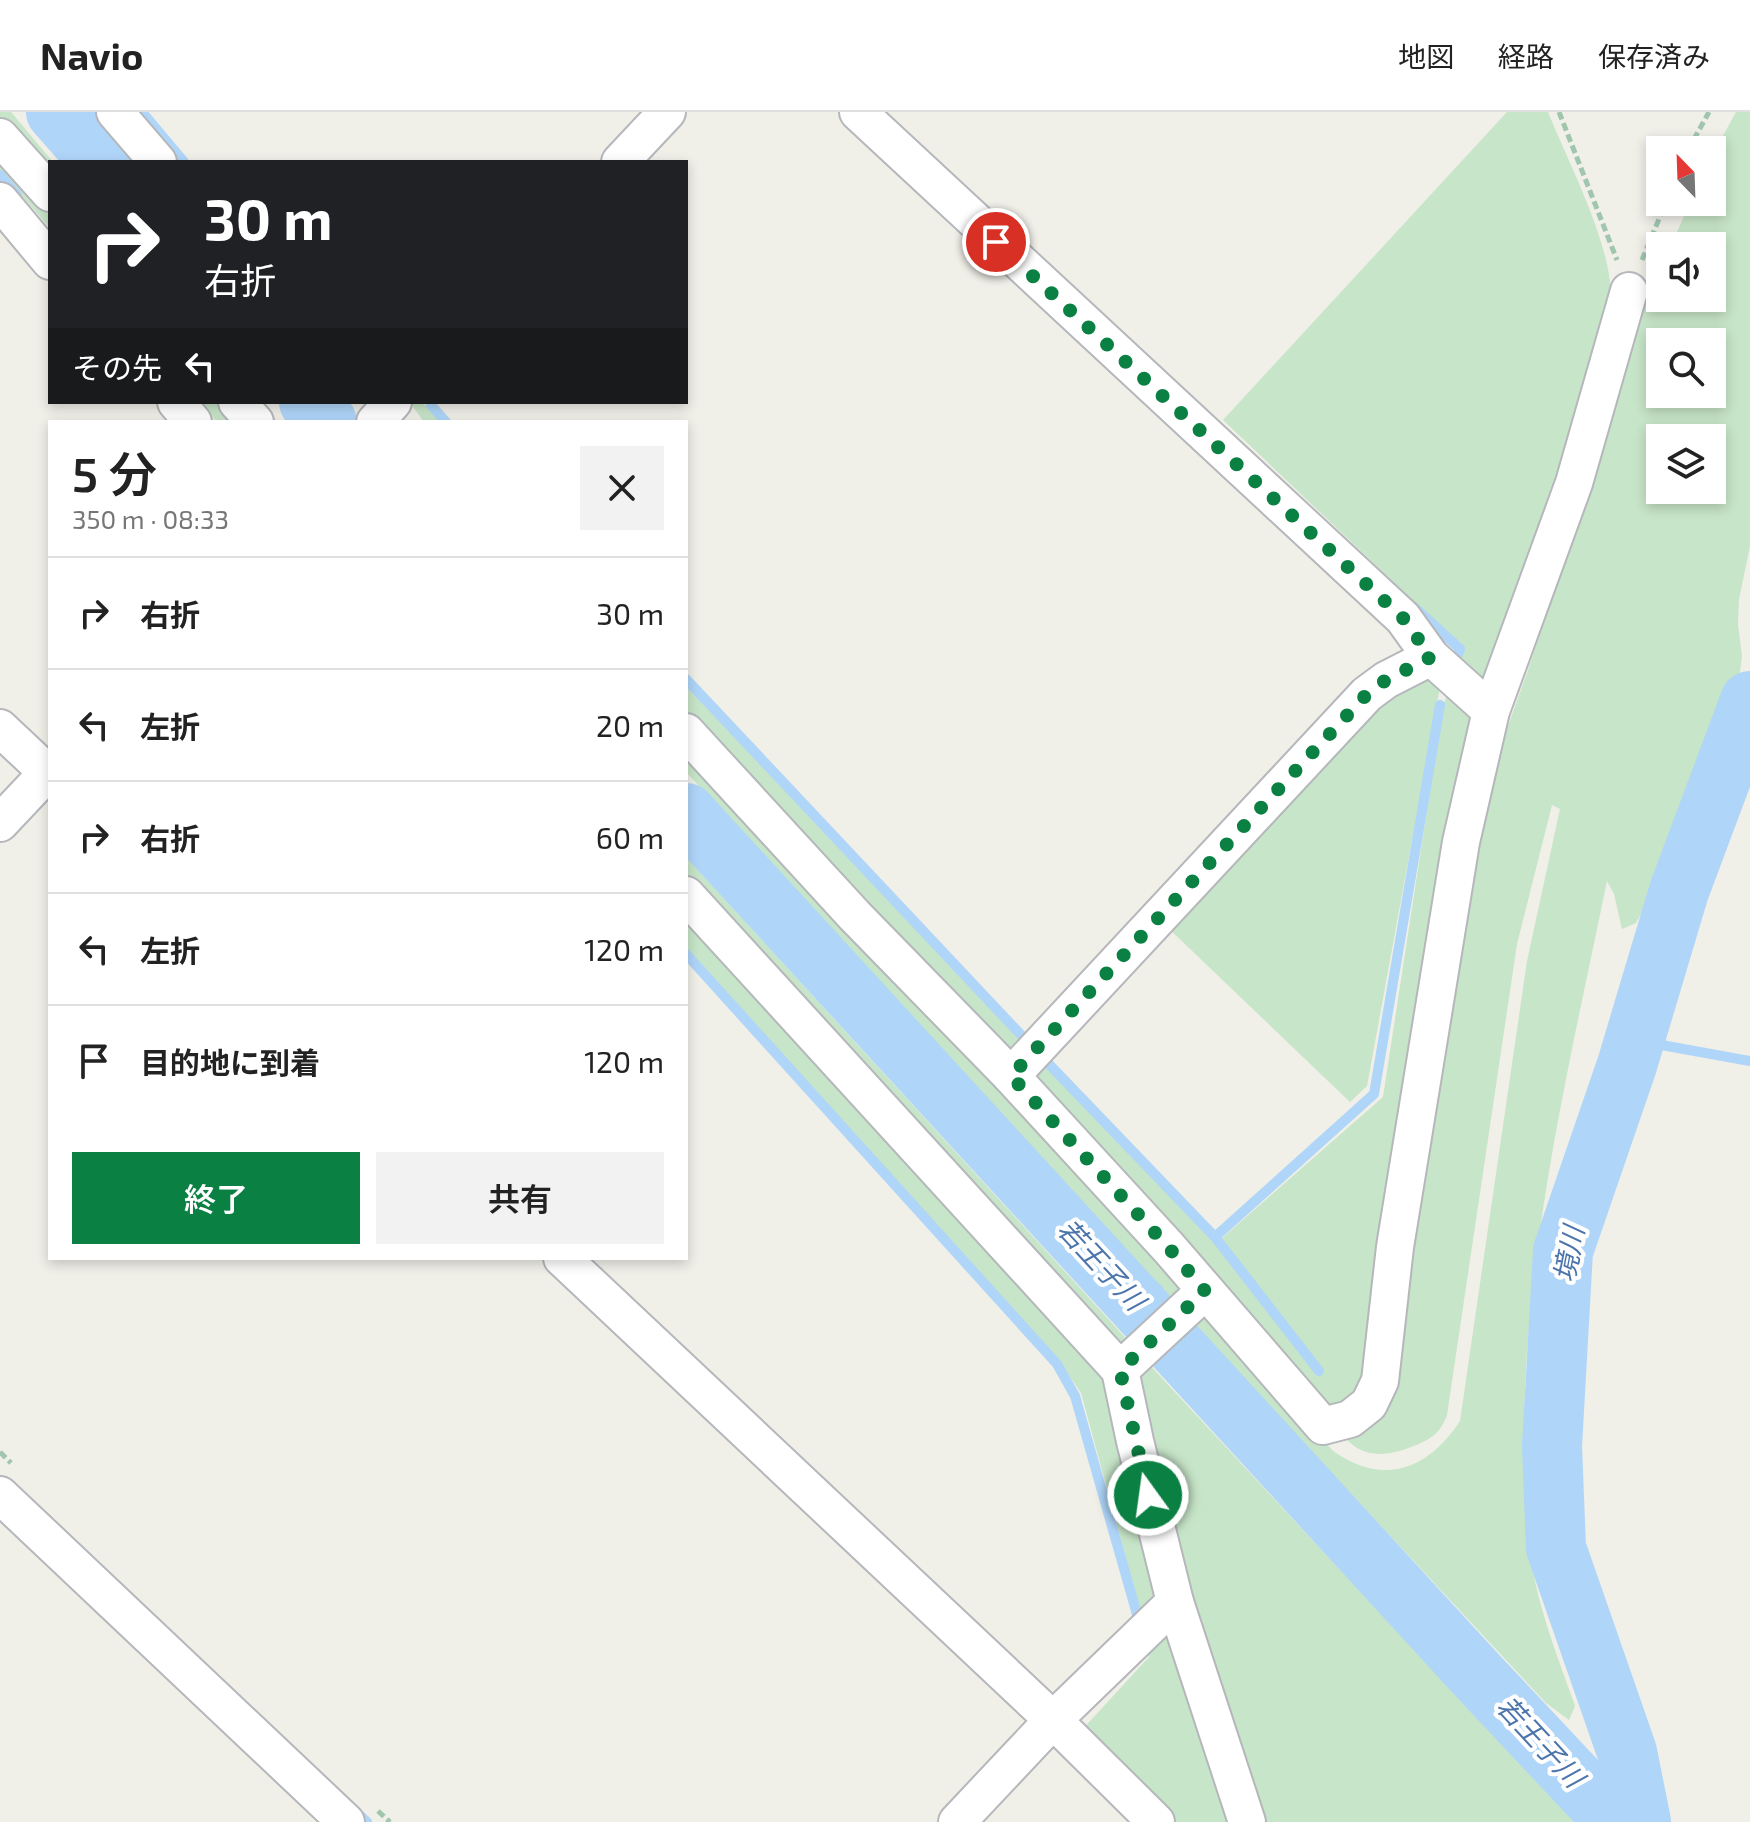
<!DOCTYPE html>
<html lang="ja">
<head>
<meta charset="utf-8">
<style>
	body { margin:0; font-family:"Exo 2","Noto Sans JP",sans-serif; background:#f2f2f2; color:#222; height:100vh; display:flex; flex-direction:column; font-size:30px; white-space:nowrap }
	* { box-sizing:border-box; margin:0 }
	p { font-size:26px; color:#767676 }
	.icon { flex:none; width:44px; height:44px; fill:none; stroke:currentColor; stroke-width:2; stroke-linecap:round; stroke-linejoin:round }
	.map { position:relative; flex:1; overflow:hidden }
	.sheet { position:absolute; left:48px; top:308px; width:640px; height:840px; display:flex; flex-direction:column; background:#fff; border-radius:0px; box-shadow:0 4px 12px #0003 }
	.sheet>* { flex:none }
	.guide { position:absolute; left:48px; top:48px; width:640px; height:244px; border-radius:0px; box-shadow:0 4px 12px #0003; background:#202124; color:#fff; overflow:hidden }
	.needle { width:52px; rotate:337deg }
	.fabs { position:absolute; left:1646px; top:24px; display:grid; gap:16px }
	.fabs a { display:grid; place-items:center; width:80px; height:80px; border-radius:0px; background:#fff; box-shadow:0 4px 12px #0003; font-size:40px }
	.pin { position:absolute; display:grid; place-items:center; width:68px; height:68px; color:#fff; margin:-34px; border:4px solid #fff; border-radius:50%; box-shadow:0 2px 8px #0007 }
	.me { position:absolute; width:88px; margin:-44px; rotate:346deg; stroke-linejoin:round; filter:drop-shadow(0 0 6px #0008) }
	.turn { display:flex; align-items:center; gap:28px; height:168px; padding:0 24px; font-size:36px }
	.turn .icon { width:104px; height:104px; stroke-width:2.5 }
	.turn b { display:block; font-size:56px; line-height:68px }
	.then { display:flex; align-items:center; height:76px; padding:0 24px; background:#0003; gap:16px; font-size:30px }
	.round { display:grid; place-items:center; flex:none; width:84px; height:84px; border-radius:0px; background:#f2f2f2 }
	.headline { display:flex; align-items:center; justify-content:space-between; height:136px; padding:0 24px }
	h1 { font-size:48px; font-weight:600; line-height:60px }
	.cta { display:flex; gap:16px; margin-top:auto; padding:16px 24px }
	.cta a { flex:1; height:92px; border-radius:0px; background:#0b8043; color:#fff; font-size:32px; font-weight:600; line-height:92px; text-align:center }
	.cta a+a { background:#f2f2f2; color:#222 }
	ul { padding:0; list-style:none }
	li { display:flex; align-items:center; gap:24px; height:112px; padding:0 24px; border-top:2px solid #e0e0e0 }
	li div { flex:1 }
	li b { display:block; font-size:30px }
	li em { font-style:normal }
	header { display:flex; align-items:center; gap:48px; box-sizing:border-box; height:112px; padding:0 40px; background:#fff; border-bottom:2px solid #e0e0e0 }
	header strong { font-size:38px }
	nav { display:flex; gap:44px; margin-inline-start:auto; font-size:28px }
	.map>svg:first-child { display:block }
	.green { fill:#c7e5c8; fill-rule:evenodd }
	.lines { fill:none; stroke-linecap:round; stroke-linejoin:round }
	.stream { stroke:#afd5f9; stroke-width:10 }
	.river { stroke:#afd5f9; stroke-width:60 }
	.street-casing { stroke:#b5b7bb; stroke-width:40 }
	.path { stroke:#a0c6ad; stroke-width:5; stroke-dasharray:8 4; stroke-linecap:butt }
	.street { stroke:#fff; stroke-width:36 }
	.route { stroke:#0b8043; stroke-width:14; stroke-dasharray:0 25.2 }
	.labels { text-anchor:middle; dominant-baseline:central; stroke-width:8; stroke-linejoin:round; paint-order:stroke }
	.water-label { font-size:28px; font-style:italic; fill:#4c75ab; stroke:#fff }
</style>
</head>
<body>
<header>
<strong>Navio</strong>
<nav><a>地図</a><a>経路</a><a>保存済み</a></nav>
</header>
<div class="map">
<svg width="1750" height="1710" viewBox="0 0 1750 1710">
	<rect width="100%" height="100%" fill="#f0efe8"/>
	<g class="green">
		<polygon points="0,0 11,0 53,50 50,50 50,66 0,10"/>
		<polygon points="82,0 107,0 152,50 128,50"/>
		<path d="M1507,0H1548C1569,52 1610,129 1611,183L1497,566L1479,572L1459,554L1464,537L1223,308Z"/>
		<path d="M1736,0H1750V434L1739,487L1738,512L1742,544L1739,568L1694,667L1648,789L1636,811L1622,817L1614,782L1607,769C1570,949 1526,1130 1524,1315C1524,1359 1524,1405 1531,1449C1539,1498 1558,1546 1575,1594L1569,1608L1546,1591L1189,1208L1210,1199L1333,1339C1383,1374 1427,1359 1460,1309L1527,849L1560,697L1552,693L1517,832L1447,1303C1440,1322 1430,1328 1411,1335C1383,1346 1358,1346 1340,1319L1370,1307L1412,1111L1486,675L1527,561L1565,444L1638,185L1660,159V186H1712V134H1671L1690,90H1712V44ZM1660,230H1712V282H1660ZM1660,326H1712V378H1660Z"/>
		<polygon points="0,39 50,96 50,116 0,59"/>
		<polygon points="201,290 219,290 236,310 217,310"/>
		<polygon points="413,290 422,290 441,310 424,310 411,292"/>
		<polygon points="1442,564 1367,974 1350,990 1163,811 1393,572"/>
		<polygon points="686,571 1027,935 1017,946 686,606"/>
		<polygon points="1451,572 1478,607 1359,1288 1323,1295 1027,967 1037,946 1208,1123 1316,1262 1324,1261 1221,1127 1383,985 1443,594"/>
		<polygon points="686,631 1190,1174 1174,1194 686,660"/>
		<polygon points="686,745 1132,1233 1115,1235 686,765"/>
		<polygon points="686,799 1097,1248 1111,1276 1156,1483 1143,1509 1081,1281 1058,1247 686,836"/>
		<polygon points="1146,1249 1574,1710 1265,1710 1226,1618 1135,1263"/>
		<polygon points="1167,1513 1235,1710 1175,1710 1080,1620 1149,1545 1147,1534"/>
	</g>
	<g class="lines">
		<g class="stream">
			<polyline points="142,0 184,50"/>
			<polyline points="0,63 17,83"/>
			<polyline points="431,293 446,310"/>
			<polyline points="1414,495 1460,537 1457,544"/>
			<polyline points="686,567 1022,924"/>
			<polyline points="686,842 1057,1252 1075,1284 1138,1506"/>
			<polyline points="1634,928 1750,949"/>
			<polyline points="1044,947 1215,1125 1319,1259"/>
			<polyline points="1215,1125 1374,982 1440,593"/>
			<polyline points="1139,1194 1158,1177"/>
			<polyline points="354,1698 367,1710"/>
		</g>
		<g class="river">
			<polyline points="56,0 100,50"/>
			<polyline points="309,290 327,310"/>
			<polyline points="686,701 1477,1563 1615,1710"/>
			<polyline points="1641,1710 1627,1640 1556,1436 1552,1334 1563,1139 1627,953 1679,779 1750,589"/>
		</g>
		<defs>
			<g id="street">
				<polyline points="115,0 158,50"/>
				<polyline points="858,0 1403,506 1431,545 1491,599"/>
				<polyline points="0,25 50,81"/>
				<polyline points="620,50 667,0"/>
				<polyline points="0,89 50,149"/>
				<polyline points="176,290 193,310"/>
				<polyline points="237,290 255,310"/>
				<polyline points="375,310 393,290"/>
				<polyline points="0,616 50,663"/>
				<polyline points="686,620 855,804 1011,964 1169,1136 1323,1314 1350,1307 1369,1292 1380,1269 1395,1135 1461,730 1491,599 1574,371 1629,179"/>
				<polyline points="0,711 50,658"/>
				<polyline points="686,783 1120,1258"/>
				<polyline points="1011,964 1367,582 1386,568 1431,545"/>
				<polyline points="562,1146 1053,1608 1156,1710"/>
				<polyline points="0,1383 346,1710"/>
				<polyline points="1175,1490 1247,1710"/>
				<polyline points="957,1710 1053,1608 1175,1490 1135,1329 1120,1258 1205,1179"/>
			</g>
		</defs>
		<use href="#street" class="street-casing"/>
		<g class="path">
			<polyline points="1559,0 1617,148"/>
			<polyline points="1688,38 1709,0"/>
			<polyline points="1642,148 1666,90"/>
			<polyline points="0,1340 11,1351"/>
			<polyline points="378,1699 390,1710"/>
		</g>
		<use href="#street" class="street"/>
	</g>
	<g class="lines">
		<polyline class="route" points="996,130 1403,506 1431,545 1386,568 1367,582 1011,964 1169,1136 1205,1179 1120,1258 1148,1383"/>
	</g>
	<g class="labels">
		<g class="water-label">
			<text transform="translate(1568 1142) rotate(-79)">境川</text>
			<text transform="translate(1102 1152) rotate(47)">若王子川</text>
			<text transform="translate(1541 1629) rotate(47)">若王子川</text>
		</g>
	</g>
</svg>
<div class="fabs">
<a><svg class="needle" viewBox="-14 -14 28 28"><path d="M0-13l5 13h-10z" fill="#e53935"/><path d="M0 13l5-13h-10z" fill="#767676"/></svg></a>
<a><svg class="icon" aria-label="sound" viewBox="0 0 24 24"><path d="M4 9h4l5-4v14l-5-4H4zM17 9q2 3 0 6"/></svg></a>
<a><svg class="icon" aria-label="search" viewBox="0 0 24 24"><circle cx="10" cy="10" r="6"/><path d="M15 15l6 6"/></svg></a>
<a><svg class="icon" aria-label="layers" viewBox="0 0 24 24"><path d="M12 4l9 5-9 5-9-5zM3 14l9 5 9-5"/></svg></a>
</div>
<div class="pin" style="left:996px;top:130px;background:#d93025"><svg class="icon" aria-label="arrive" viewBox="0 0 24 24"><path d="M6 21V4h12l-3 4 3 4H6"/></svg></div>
<svg class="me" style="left:1148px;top:1383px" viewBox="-20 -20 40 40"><circle r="17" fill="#0b8043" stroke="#fff" stroke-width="3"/><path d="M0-11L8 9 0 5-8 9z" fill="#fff"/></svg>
<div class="guide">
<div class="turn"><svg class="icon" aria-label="right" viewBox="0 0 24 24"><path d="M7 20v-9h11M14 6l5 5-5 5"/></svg><div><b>30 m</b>右折</div></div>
<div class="then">その先<svg class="icon" aria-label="left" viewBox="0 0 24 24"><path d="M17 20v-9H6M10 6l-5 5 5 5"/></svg></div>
</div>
<section class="sheet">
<div class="headline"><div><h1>5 分</h1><p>350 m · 08:33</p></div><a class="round"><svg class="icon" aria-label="close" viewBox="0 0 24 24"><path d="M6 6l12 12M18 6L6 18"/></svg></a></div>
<ul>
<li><svg class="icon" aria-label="right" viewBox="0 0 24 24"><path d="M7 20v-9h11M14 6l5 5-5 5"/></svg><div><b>右折</b></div><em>30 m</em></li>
<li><svg class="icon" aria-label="left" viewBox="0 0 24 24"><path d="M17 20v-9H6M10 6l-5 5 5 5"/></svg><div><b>左折</b></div><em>20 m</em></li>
<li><svg class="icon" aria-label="right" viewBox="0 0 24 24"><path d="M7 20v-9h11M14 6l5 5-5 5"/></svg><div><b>右折</b></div><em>60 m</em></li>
<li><svg class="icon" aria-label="left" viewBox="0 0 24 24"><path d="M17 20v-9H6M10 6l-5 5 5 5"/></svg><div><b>左折</b></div><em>120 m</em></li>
<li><svg class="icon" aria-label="arrive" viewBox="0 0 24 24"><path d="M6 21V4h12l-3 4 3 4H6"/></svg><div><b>目的地に到着</b></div><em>120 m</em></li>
</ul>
<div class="cta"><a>終了</a><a>共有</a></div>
</section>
</div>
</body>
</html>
